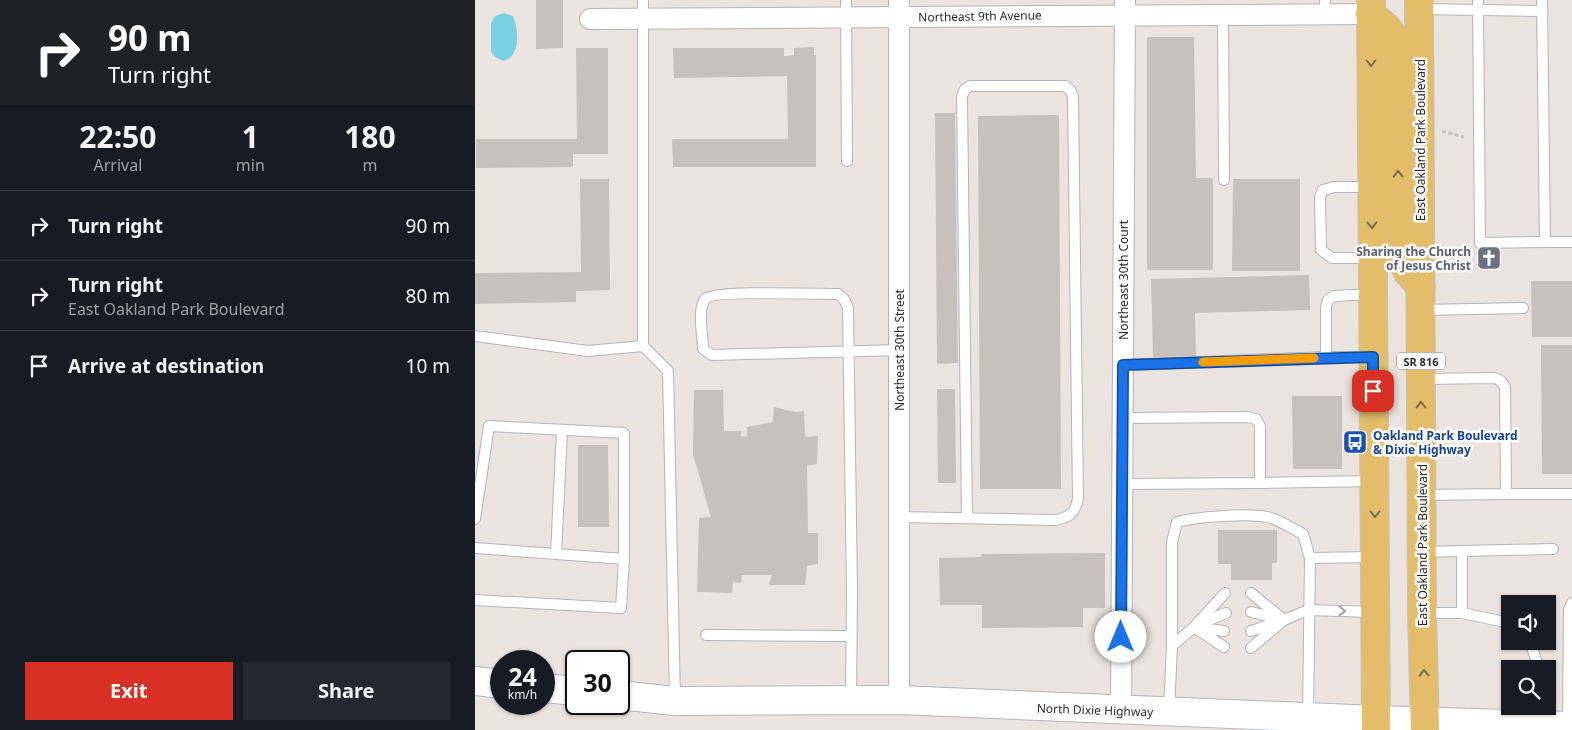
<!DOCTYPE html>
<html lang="en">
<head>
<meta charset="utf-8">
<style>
	body { margin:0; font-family:"Noto Sans",sans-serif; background:#242831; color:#f1f3f6; height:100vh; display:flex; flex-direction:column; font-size:19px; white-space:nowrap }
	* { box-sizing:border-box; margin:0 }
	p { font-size:16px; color:#9ea1a6 }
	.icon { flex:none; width:28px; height:28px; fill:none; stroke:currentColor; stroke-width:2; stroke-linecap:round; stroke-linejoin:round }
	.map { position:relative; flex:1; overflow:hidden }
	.details { display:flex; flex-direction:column; background:#171b24; width:475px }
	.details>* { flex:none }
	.top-card { background:#202124; color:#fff; overflow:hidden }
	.controls { position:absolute; left:1026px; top:595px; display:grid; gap:10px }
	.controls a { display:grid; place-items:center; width:55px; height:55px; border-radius:0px; background:#171b24; box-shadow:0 1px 4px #0004; font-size:25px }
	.speed { position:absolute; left:15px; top:650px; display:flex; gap:10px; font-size:25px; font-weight:700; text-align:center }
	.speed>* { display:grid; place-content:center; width:65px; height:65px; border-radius:50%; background:#171b24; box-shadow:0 1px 4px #0004; line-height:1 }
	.speed small { font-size:12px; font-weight:400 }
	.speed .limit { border:2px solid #111; border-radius:8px; background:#fff; color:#111 }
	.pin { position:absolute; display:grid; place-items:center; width:42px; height:42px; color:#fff; margin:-21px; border-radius:10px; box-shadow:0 2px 8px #0006 }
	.me { position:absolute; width:55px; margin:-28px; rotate:0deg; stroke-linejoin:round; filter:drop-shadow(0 0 4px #0008) }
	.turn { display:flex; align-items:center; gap:18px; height:105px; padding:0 25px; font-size:22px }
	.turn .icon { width:65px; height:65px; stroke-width:2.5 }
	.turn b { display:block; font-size:35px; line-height:42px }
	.eta { display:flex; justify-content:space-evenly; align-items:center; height:85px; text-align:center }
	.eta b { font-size:30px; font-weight:700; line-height:35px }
	.primary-button { display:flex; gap:10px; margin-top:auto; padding:10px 25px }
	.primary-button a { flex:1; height:58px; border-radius:0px; background:#d93025; color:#fff; font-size:20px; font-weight:700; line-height:58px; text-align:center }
	.primary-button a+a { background:#242831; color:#f1f3f6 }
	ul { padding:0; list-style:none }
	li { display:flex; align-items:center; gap:15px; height:70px; padding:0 25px; border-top:1px solid #363941 }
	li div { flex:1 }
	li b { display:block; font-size:19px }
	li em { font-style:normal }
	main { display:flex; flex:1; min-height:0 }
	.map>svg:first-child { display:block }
	.water { fill:#7ad0e3 }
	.building { fill:#c6c1bd }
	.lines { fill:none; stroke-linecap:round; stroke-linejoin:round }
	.lane-casing { stroke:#b1b4bc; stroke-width:12 }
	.street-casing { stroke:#b1b4bc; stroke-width:22 }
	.secondary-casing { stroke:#b1b4bc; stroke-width:30 }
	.primary-casing { stroke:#c3c3c3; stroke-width:30 }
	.path { stroke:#c3c3c3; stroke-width:3; stroke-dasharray:4 2.5; stroke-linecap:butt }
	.lane { stroke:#fff; stroke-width:10 }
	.street { stroke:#fff; stroke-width:20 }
	.secondary { stroke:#fff; stroke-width:28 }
	.primary { stroke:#e3bd6a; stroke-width:28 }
	.oneway { stroke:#7d6c47 }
	.oneway2 { stroke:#9f9f9f }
	.route-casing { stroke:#114b97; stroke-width:12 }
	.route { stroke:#1a73e8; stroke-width:9 }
	.slow { stroke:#f59e0b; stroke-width:9 }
	.labels { text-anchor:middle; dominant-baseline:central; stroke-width:5; stroke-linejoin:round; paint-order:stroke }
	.shield { fill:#fff; stroke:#6a6a6a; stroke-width:1 }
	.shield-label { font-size:11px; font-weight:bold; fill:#2a2a2a }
	.street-label { font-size:12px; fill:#2a2a2a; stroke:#fff }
	.worship-label { font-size:12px; font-weight:bold; fill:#5b616d; stroke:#fff; text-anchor:end }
	.transit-label { font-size:12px; font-weight:bold; fill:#164399; stroke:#fff; text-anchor:start }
</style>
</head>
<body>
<main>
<section class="details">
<div class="top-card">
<div class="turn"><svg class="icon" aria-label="right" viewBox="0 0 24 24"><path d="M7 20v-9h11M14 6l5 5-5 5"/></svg><div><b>90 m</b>Turn right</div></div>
</div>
<div class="eta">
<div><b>22:50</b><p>Arrival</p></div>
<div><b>1</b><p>min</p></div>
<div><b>180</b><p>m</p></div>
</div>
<ul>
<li><svg class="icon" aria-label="right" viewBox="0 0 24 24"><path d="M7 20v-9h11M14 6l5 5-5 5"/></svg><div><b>Turn right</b></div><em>90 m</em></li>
<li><svg class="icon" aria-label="right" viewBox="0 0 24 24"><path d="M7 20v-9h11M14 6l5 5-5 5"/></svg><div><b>Turn right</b><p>East Oakland Park Boulevard</p></div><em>80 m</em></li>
<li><svg class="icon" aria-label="arrive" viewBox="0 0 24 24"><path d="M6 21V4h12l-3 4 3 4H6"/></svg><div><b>Arrive at destination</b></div><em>10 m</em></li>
</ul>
<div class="primary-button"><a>Exit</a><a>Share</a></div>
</section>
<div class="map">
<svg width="1097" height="730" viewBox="0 0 1097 730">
	<rect width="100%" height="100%" fill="#ebe4de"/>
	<path class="water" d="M29,13L38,16C44,31 46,56 28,61L20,57L16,51V23L20,16Z"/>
	<g class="building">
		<polygon points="61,0 88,0 88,48 61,49"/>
		<polygon points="672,37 719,37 721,178 738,178 738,270 672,270"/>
		<polygon points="339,47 339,55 341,55 341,167 198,167 197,139 313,139 312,76 199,78 198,48 309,48 309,56 312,56 319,55 319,48"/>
		<polygon points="101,48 133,48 133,154 98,154 98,167 1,168 1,139 102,139"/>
		<polygon points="460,113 480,113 483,363 462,364"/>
		<polygon points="584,115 586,489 505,489 503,116"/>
		<polygon points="105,179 134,179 135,290 101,291 101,302 0,304 0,273 106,272"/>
		<polygon points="758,179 825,179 825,271 757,271"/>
		<polygon points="834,275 835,310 720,313 721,356 678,357 676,279"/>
		<polygon points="1056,281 1097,281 1097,337 1057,337"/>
		<polygon points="1066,345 1097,345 1097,474 1067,474"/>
		<polygon points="462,389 480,389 481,483 463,483"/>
		<polygon points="219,390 248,390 249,431 266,431 266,436 272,437 272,427 298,422 299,407 321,412 329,411 330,437 343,436 342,464 332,466 333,533 343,533 343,564 332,566 330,585 294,585 297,575 267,575 266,583 258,582 257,593 222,592 224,518 236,517 218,454"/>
		<polygon points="817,396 867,396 867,469 818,469"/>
		<polygon points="103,445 133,445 134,527 103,527"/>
		<polygon points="743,530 802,530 802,563 797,563 797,580 756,580 756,564 743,564"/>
		<polygon points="630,553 630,608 608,608 608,627 507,628 507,605 465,605 464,558 507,557 506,554"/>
	</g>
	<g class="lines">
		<defs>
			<g id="lane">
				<polyline points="168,0 168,346 193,371 200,699"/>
				<polyline points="371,0 372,161"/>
				<polyline points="850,0 851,15"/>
				<polyline points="1003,0 1005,243 1070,242"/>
				<polyline points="1067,0 1070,242 1097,242"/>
				<polyline points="946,9 1067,11"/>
				<polyline points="748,15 749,180"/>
				<polyline points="896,187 859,187 848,190 845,197 846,250 857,258 898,258"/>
				<polyline points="947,310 1048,308"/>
				<polyline points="0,336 113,351 168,346"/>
				<polyline points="896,357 851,357 851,307 853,300 859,296 897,294"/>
				<polyline points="648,365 851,357"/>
				<polyline points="947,379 1020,378 1026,381 1030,387 1031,494 947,495"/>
				<polyline points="785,483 899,481"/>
				<polyline points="647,484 785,483 785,426 781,419 772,417 648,418"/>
				<polyline points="1031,494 1097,494"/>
				<path d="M424,517L581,520C595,517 600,513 603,499L598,96L595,90L590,86H495L490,89L487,96L492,518"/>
				<polyline points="0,519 14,426 149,433 149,559 0,548"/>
				<polyline points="948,552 1078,549"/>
				<polyline points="81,554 87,430"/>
				<polyline points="835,558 899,557"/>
				<polyline points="776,593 809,620"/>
				<polyline points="0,600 146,608 149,559"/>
				<polyline points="776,612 805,619"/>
				<polyline points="947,613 987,613 987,551"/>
				<polyline points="987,613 1035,623"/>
				<polyline points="724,624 751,613"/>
				<polyline points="719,627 750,593"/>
				<polyline points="722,629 749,647"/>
				<polyline points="776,631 801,623"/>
				<polyline points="231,635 375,636"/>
				<polyline points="1055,641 1064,669"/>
				<polyline points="697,646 719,627 749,631"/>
				<polyline points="776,648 809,620 833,610 899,612"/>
				<path d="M376,699L377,591L373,308L369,299L363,294C344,294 237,290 230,299C222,311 228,335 228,349L237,355L424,350"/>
				<polyline points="1070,706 1071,725"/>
				<path d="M694,711L697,646V542L702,522C721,517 773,513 792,517C805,520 816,528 828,534L835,558L833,716"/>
				<polyline points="1093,725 1094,609 1097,603"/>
			</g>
			<g id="street">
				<polyline points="115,19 895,14"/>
				<polyline points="424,700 424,0"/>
				<polyline points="646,711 650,0"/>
			</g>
			<g id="secondary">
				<polyline points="0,681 26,684"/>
				<polyline points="69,688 101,691"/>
				<polyline points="144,695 200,701 424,700 901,720 1097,726"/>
			</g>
			<g id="primary">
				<polyline points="896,0 901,730"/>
				<polyline points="944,0 947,613 950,730"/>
				<path d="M895,14C913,27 919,31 923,54L926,253L932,271L946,287"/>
			</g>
		</defs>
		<use href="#lane" class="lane-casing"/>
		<use href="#street" class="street-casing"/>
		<use href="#secondary" class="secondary-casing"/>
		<use href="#primary" class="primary-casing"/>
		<polyline class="path" points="967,131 989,137"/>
		<use href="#lane" class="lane"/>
		<use href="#street" class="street"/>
		<use href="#secondary" class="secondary"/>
		<use href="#primary" class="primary"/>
	</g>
	<defs><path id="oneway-chevron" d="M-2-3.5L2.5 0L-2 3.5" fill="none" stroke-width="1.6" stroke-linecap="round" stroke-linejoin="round" transform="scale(1.25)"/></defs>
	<g class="oneway">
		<use href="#oneway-chevron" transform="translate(896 63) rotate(90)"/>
		<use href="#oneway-chevron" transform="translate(923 174) rotate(-91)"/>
		<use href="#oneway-chevron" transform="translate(897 225) rotate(89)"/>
		<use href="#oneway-chevron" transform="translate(946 405) rotate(-90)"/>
		<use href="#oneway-chevron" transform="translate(900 514) rotate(90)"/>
		<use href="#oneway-chevron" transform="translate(949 673) rotate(-92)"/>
	</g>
	<use class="oneway2" href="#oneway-chevron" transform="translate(867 611) rotate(2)"/>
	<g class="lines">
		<defs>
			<polyline id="route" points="646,637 648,365 898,357 898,391"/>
		</defs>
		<use href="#route" class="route-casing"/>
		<use href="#route" class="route"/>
		<polyline class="slow" points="728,362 839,358"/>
	</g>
	<defs>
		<symbol id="church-square" viewBox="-11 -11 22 22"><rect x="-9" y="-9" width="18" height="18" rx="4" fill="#6b7280" stroke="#fff"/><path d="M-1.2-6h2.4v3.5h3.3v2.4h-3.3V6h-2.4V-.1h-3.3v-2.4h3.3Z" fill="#fff"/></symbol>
		<symbol id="bus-square" viewBox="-11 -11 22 22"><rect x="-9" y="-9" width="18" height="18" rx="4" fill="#1a4fb4" stroke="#fff"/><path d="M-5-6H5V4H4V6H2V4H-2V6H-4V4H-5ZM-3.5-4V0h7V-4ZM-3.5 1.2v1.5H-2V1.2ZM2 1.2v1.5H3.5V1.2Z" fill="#fff"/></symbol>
	</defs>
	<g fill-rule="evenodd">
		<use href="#church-square" x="1000" y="244" width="28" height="28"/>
		<use href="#bus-square" x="866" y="428" width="28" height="28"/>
	</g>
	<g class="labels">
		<rect class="shield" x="922" y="352.5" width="48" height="17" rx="4"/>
		<g class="shield-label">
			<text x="946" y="361">SR 816</text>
		</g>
		<g class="street-label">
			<text transform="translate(505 16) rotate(-1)">Northeast 9th Avenue</text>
			<text transform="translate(945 140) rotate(-90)">East Oakland Park Boulevard</text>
			<text transform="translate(648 280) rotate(-90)">Northeast 30th Court</text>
			<text transform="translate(424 350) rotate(-90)">Northeast 30th Street</text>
			<text transform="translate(947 545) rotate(-90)">East Oakland Park Boulevard</text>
			<text transform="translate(620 710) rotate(2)">North Dixie Highway</text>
		</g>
		<g class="worship-label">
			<text x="996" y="251">Sharing the Church<tspan x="996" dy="14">of Jesus Christ</tspan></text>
		</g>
		<g class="transit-label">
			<text x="898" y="435">Oakland Park Boulevard<tspan x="898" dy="14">&amp; Dixie Highway</tspan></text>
		</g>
	</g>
</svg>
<div class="controls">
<a><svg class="icon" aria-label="sound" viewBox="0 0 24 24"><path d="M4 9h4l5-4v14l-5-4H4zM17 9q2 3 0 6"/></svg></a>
<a><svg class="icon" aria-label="search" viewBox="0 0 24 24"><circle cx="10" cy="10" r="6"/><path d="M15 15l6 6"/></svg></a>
</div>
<div class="speed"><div>24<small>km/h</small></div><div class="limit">30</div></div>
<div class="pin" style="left:898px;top:391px;background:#d93025"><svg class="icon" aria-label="arrive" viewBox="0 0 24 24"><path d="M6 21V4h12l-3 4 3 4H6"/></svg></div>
<svg class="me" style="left:646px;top:637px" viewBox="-20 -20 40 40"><circle r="19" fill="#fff"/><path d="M0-13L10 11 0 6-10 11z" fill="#1a73e8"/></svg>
</div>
</main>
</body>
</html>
